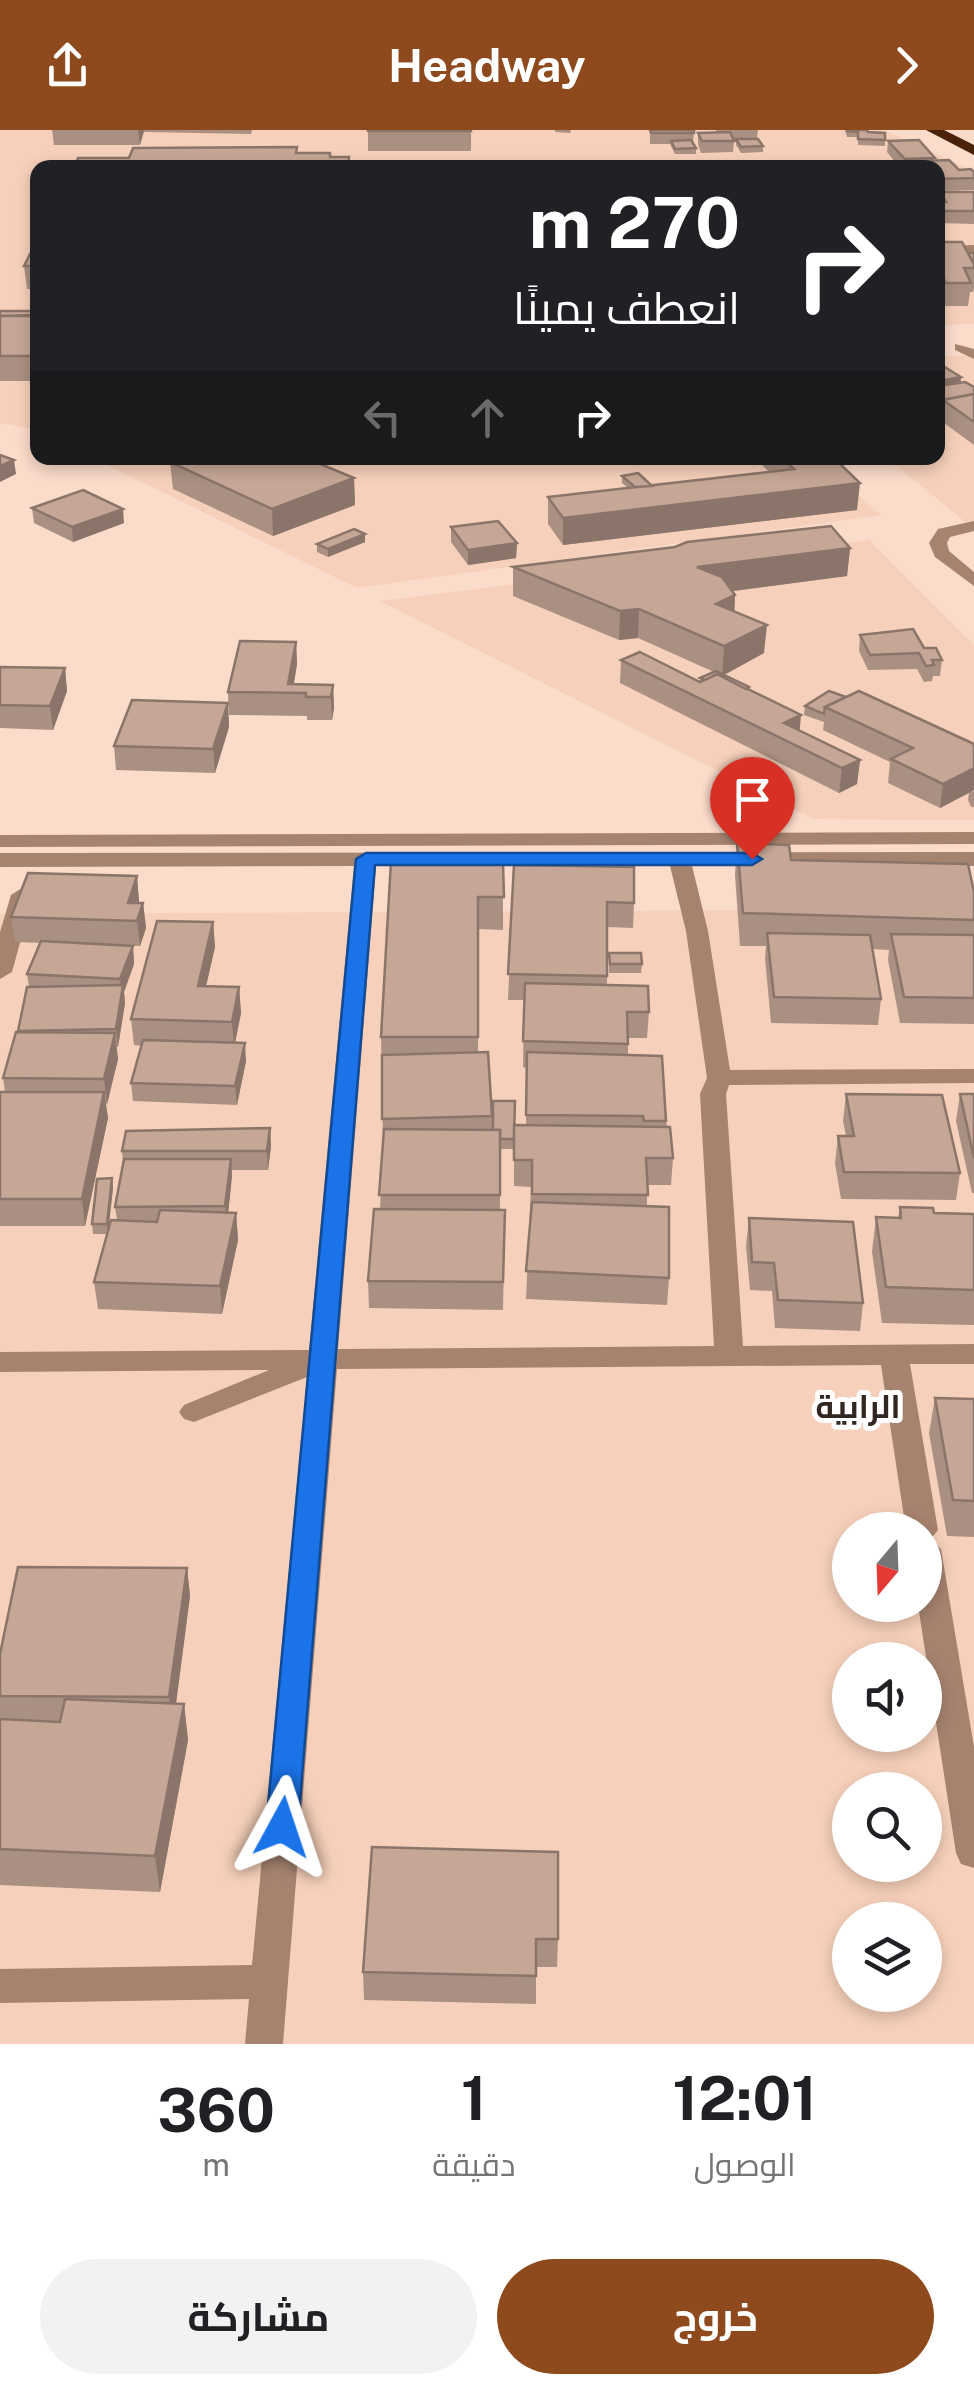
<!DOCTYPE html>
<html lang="ar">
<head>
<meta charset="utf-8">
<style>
	body { margin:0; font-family:"Public Sans",Cairo,sans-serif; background:#f2f2f2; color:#202124; direction:rtl; height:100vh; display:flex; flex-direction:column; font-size:38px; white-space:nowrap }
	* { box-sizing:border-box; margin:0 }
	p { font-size:32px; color:#757577 }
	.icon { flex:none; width:55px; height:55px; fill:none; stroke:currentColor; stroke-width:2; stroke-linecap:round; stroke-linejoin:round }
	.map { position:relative; height:1914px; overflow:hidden; direction:ltr }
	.details { display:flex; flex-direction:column; background:#fff; flex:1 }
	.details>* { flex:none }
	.top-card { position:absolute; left:30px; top:30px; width:915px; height:305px; border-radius:20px; box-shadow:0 5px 15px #0003; direction:rtl; background:#202124; color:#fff; overflow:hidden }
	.needle { width:65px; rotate:199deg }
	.buttons { position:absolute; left:832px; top:1382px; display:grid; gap:20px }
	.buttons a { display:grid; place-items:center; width:110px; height:110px; border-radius:50%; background:#fff; box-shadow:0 5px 15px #0003; font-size:50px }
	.pin { position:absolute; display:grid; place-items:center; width:85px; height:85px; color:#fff; margin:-102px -42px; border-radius:50% 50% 50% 0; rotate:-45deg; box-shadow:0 0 10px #0007 }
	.pin .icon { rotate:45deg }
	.me { position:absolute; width:110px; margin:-55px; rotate:5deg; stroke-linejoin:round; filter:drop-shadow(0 0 8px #0008) }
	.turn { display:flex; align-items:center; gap:35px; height:210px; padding:0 40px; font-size:45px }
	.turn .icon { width:130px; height:130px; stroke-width:2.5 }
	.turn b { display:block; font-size:70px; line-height:85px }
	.lanes { display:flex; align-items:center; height:95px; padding:0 40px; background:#0003; justify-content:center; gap:50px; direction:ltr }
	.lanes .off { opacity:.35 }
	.eta { display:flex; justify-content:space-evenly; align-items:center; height:170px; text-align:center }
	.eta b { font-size:60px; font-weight:700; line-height:70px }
	.primary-button { display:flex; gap:20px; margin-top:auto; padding:20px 40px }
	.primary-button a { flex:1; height:115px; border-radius:60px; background:#8e4a1d; color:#fff; font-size:40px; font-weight:700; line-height:115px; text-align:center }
	.primary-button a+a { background:#f2f2f2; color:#202124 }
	header { display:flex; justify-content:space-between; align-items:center; height:130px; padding:0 40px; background:#8e4a1d; color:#fff; font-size:45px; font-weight:700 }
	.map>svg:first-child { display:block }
	.built { fill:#f6d0ba; fill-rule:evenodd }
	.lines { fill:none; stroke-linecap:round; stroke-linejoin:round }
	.minor { fill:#a6836f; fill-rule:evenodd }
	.highway { fill:#492208; fill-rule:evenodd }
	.wall { fill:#aa9082 }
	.shaded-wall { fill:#8b756a }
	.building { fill:#c6a797; stroke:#8b756a; stroke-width:2.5 }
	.route { fill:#1a73e8; stroke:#114b97; stroke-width:2.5 }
	.labels { text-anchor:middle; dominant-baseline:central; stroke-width:10; stroke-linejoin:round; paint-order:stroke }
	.neighbourhood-label { font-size:32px; font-weight:bold; fill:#322620; stroke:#fff }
</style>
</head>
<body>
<header><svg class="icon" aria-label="forward" viewBox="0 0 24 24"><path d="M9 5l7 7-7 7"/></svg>Headway<svg class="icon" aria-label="share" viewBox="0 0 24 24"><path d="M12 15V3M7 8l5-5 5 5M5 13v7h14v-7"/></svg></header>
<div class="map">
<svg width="974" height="1914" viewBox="0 0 974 1914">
	<rect width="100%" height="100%" fill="#fbdbca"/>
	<g class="built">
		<polygon points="0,0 884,0 974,41 974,194 938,195 938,38 38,38 37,300 0,293"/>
		<polygon points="974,225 974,399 887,328 938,328 938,226"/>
		<polygon points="93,328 816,328 881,385 357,458"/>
		<polygon points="869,410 974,515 974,690 814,689 380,471"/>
		<path d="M974,779V1914H0V784ZM850,1400H925V1475H850ZM850,1530H925V1605H850ZM850,1660H925V1735H850ZM850,1790H925V1865H850Z"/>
	</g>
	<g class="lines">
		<g class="minor">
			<polygon points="974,115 974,123 938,124 938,116"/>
			<polygon points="955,214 974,219 974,229 955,220"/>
			<polygon points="974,391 974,401 950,407 947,413 949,421 974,442 974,456 935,427 929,413 938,399"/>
			<polygon points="974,702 974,714 0,717 0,705"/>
			<path d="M974,722V736H692L708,801L730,940L974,939V953L729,955L726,964L743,1216L974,1214V1234H910L938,1400L931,1409L941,1419L974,1617V1738L961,1734L956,1723L918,1475H925V1400H906L881,1235L337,1239L283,1914H245L249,1869L0,1873V1839L252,1835L307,1247L194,1292L184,1289L179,1282L184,1275L269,1240L0,1242V1222L309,1220L354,736L0,737V723ZM376,736H670L686,801L707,948L700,964L714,1216L338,1219Z"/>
			<polygon points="22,758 33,765 12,842 0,849 0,802 11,765"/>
		</g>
		<polygon class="highway" points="926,0 944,0 974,15 974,25"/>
	</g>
	<g class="wall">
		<polygon points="52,0 252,0 251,4 144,2 140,15 54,15"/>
		<rect x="368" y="0" width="103" height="21"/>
		<polygon points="555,0 571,0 570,3 555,2"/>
		<polygon points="650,0 694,0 693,13 696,18 696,24 675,24 670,14 650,14"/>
		<polygon points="716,0 758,0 757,9 763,16 763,22 741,23 736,15 736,12 734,12 733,22 701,23 698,14 698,3 716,3"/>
		<polygon points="845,0 867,0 868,2 885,3 885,16 858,15 858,7 847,7"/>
		<polygon points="888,11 935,28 934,30 959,40 974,48 974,60 938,61 938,38 900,38 887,22"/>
		<polygon points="940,62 974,62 974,94 938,93 938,72 939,72"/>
		<polygon points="938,112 968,123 974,123 974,158 973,162 970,162 968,176 943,176 941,171 939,189 938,189"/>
		<polygon points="38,120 38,159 27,159 24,136"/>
		<rect x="0" y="181" width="38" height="70"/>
		<polygon points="938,237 961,252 974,257 974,315 940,290"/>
		<polygon points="177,328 306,328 354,348 355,375 273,406 173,359 170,332 180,329"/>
		<polygon points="762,328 834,328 857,380 563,415 548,394 548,367 628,358 622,353 622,346 652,356 769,342 762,335"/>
		<polygon points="32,378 124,393 73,412 34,393"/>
		<polygon points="451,397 517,413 516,428 468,435 451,412"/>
		<polygon points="365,404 365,412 328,427 317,422 317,414"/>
		<polygon points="850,418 847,446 732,461 735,465 734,482 764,523 724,545 749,560 800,601 860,630 857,654 839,663 620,553 621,530 700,551 700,548 714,542 638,508 619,510 513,466 513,437"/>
		<polygon points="860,505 924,518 942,530 940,546 933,546 932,551 924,552 917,539 868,540 859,521"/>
		<polygon points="296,512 297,534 294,554 333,555 334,578 332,590 307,590 307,586 229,585 228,562"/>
		<polygon points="0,537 65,538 67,561 53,600 0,598"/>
		<polygon points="829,561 974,614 974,660 971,662 974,661 974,677 971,677 968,670 969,663 940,678 888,653 890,632 823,600 824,592 804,585 805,576"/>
		<polygon points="228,573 229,597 215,643 116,640 114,616"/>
		<polygon points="737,713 791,730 974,762 974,894 900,893 888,830 889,820 872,819 881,869 878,895 771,893 765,828 766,816 740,816 735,745"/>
		<polygon points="503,732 503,800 478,799 478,923 492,986 516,995 526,995 526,938 523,937 524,870 508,870 514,735 634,773 633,798 607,797 607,855 649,882 647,908 628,908 628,925 666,991 673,1028 671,1055 647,1055 647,1076 669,1148 667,1175 526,1169 531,1057 514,1056 514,1019 500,1019 500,1080 505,1080 503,1180 369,1178 368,1151 380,1079 383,1012 381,907"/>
		<polygon points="137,746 139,773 143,773 146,798 140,816 111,815 133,816 134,834 124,862 125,873 118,917 116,917 118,929 106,975 108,988 85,1096 0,1096 0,962 5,962 3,948 18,902 29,857 27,844 41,813 15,812 11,787"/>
		<polygon points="213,792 215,817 206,856 239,857 241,883 235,913 246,931 237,975 133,971 131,953 142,916 134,915 131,889"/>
		<polygon points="609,823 642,834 641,843 609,843"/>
		<polygon points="846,964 960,1043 956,1070 841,1069 835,1033 838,1006 846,1006 843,991"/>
		<polygon points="960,964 974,964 974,1063 972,1063 956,991"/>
		<polygon points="270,998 271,1016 268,1040 232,1040 228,1083 236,1083 238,1110 222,1184 98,1179 94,1152 107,1104 93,1104 92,1094 112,1048 113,1058 108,1098 117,1090 115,1077 123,1032 122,1021"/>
		<polygon points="900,1077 934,1083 974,1084 974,1195 882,1193 872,1122 876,1087 898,1088"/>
		<polygon points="749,1088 863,1173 860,1201 775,1198 772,1161 750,1160 746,1116"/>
		<polygon points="935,1268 974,1269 974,1407 947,1406 929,1303"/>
		<polygon points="187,1438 190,1466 176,1574 184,1574 188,1610 160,1762 0,1755 0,1524"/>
		<polygon points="372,1717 558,1809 557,1837 536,1837 536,1874 364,1870 363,1842"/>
	</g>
	<g class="shaded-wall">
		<polygon points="138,0 144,0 140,15"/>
		<polygon points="961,247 960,260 938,267 939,251"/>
		<polygon points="942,272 941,286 938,286 938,273"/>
		<polygon points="600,328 635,328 635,330 600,334"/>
		<polygon points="14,330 16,344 0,352 0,336"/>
		<polygon points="354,348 355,375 273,406 272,379"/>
		<polygon points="860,353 857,380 563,415 563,388"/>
		<polygon points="123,379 124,393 73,412 72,397"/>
		<polygon points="365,404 365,412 328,427 328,419"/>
		<polygon points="517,413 516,428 468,435 468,420"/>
		<polygon points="850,418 847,446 695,466 697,437"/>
		<polygon points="735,465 734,493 716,474"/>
		<polygon points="639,479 638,508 619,510 620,481"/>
		<polygon points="767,495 764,523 722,546 724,516"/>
		<polygon points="296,512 297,534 292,563 288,554"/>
		<polygon points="65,538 67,561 53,600 50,576"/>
		<polygon points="333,555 334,578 332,590 331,567"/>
		<polygon points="228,573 229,597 215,643 213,619"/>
		<polygon points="801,585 799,608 784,593"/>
		<polygon points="860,630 857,654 839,663 842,638"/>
		<polygon points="974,638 974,660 940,678 943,654"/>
		<polygon points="137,746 139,771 133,791 128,773"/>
		<polygon points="143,773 146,798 140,816 137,791"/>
		<polygon points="213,792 215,817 200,882 198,856"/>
		<polygon points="133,816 134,834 124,862 125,873 118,917 116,899 121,864 120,849"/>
		<polygon points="239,857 241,883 234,918 232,892"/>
		<polygon points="115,903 118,929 107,975 104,949"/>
		<polygon points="245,913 246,931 237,975 235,956"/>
		<polygon points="104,962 108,988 85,1096 82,1069"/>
		<polygon points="270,998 271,1016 268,1040 267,1021"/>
		<polygon points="231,1029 232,1047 227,1094 225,1076"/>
		<polygon points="112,1048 113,1058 108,1104 107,1094"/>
		<polygon points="236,1083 238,1110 222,1184 220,1156"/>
		<polygon points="187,1438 190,1466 173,1596 169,1567"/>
		<polygon points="184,1574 188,1610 160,1762 155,1726"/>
	</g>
	<g class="building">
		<rect x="368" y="0" width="103" height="1"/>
		<polygon points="650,0 694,0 694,3 651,3"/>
		<polygon points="847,0 867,0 868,2 885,3 885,10 858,9 858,2 847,1"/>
		<polygon points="730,2 734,11 702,11 698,3"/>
		<polygon points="736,9 758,9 763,16 741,17"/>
		<polygon points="691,10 696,18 675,19 671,11"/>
		<polygon points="919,10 935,28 905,29 888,11"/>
		<polygon points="297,17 296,23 330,23 330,27 349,27 348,38 74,38 78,28 129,28 133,18"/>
		<polygon points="949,30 959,40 971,39 974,42 974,48 938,49 938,38 906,38 900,32"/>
		<polygon points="940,62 974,62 974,81 938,81 938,72 946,72"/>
		<polygon points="938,112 962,112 974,134 974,138 964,138 971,153 946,153 939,139 938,139"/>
		<polygon points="32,120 38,120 38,136 24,136"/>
		<polygon points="968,123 974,123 974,134"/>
		<polygon points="938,155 940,155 941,176 938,176"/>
		<polygon points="0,181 38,181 38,185 0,186"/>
		<rect x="0" y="186" width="38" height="40"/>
		<polygon points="943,236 961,247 939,251 942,253 938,254 938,237"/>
		<polygon points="965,252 974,257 974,264 943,270 944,272 938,273 938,256"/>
		<polygon points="974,264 974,292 943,270"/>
		<polygon points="0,325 14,330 0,336"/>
		<polygon points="184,328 306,328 354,348 272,379 170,332"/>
		<polygon points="782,328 834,328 860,353 563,388 548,367 794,339"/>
		<polygon points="638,343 652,356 635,357 622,346"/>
		<polygon points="83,360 123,379 72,397 32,378"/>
		<polygon points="498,391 517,413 468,420 451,397"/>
		<polygon points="831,396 850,418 697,437 722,447 735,465 716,474 767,495 724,516 639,479 620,481 513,437 675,417 687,412"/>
		<polygon points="354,399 365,404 328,419 317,414"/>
		<polygon points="913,499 924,518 936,518 942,530 932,530 934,535 926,536 919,523 870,525 860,505"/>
		<polygon points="240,511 296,512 288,554 333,555 331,567 306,567 306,563 228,562"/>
		<polygon points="640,522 700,552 717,544 801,585 784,593 860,630 842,638 621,530"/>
		<polygon points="0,537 65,538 50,576 0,575"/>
		<polygon points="716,541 749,557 746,559 717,544 705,550 700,548"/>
		<polygon points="829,561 846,567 825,577 824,584 805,576"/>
		<polygon points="859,561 974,614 974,638 943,654 891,629 913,618 825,577"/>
		<polygon points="132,570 228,573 213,619 114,616"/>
		<polygon points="737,713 789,715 791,730 968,734 974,762 974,790 743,783"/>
		<polygon points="391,731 503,732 504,767 478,767 478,907 381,907"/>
		<polygon points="514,735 634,737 634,773 607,772 607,846 508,844"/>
		<polygon points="28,743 137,746 128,773 143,773 137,791 11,787"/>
		<polygon points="157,791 213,792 198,856 239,857 232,892 131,889"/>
		<polygon points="767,803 870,805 881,869 774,867"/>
		<polygon points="891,804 974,805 974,868 904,867"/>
		<polygon points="41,811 133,816 120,849 27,844"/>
		<polygon points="609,823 641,823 642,834 610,834"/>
		<polygon points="525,853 648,856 649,882 627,882 628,914 523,911"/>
		<polygon points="123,855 116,899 18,901 27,857"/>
		<polygon points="16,902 115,903 104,949 3,948"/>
		<polygon points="143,910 245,913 235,956 131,953"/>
		<polygon points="488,922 492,986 382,989 382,925"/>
		<polygon points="527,922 662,926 666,991 644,991 643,986 526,985"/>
		<polygon points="0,962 104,962 82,1069 0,1069"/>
		<polygon points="846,964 942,965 960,1043 844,1042 838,1006 854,1006"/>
		<polygon points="960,964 974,964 974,1028"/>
		<polygon points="493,971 515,971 514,1009 500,1009 500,1000 493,1000"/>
		<polygon points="514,995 670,997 673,1028 646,1028 648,1065 532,1064 532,1030 514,1030"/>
		<polygon points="270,998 267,1021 122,1021 126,1001"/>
		<polygon points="384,999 500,1000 500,1065 379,1065"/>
		<polygon points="124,1029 231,1029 225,1076 115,1077"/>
		<polygon points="112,1048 107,1094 92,1094 97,1049"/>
		<polygon points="532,1072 669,1077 669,1148 526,1141"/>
		<polygon points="900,1077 933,1078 934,1083 974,1084 974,1160 886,1157 876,1087 901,1088"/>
		<polygon points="374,1079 505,1080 503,1152 368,1151"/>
		<polygon points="160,1080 236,1083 220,1156 94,1152 111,1090 157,1092"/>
		<polygon points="749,1088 853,1092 863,1173 778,1170 774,1133 752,1132"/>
		<polygon points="935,1268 974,1269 974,1371 953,1370"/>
		<polygon points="18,1437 187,1438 169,1567 0,1566 0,1524"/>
		<polygon points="65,1569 184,1574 155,1726 0,1719 0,1589 60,1592"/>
		<polygon points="372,1717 558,1722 558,1809 536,1809 536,1846 363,1842"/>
	</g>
	<polygon class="route" points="366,723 752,723 762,729 752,735 375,735 298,1697 293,1706 282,1710 271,1706 266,1697 356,729"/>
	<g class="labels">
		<g class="neighbourhood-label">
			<text x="858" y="1276">الرابية</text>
		</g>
	</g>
</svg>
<div class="buttons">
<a><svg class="needle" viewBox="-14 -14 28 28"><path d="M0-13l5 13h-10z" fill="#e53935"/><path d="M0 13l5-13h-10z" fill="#757577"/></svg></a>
<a><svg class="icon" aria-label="sound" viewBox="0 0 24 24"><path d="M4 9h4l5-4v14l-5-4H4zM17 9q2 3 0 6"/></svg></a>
<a><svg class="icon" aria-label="search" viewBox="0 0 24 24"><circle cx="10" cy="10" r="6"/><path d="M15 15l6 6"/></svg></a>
<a><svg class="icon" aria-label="layers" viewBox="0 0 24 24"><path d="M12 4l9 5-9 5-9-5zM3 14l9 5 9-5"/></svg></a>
</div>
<div class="pin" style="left:752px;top:729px;background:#d93025"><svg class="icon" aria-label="arrive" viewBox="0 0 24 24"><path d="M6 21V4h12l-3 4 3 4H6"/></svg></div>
<svg class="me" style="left:282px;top:1697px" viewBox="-20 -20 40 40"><path d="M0-17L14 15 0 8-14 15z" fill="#1a73e8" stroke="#fff" stroke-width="4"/></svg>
<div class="top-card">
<div class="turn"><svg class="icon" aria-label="right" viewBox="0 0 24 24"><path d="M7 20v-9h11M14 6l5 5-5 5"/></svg><div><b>270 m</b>انعطف يمينًا</div></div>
<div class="lanes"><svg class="icon off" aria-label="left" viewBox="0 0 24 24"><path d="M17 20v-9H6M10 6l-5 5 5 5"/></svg><svg class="icon off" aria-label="ahead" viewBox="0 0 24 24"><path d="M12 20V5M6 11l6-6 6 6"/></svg><svg class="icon" aria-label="right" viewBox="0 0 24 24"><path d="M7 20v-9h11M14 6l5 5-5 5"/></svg></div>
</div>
</div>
<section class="details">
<div class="eta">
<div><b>12:01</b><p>الوصول</p></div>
<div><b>1</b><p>دقيقة</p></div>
<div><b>360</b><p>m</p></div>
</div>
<div class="primary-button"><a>خروج</a><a>مشاركة</a></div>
</section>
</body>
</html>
